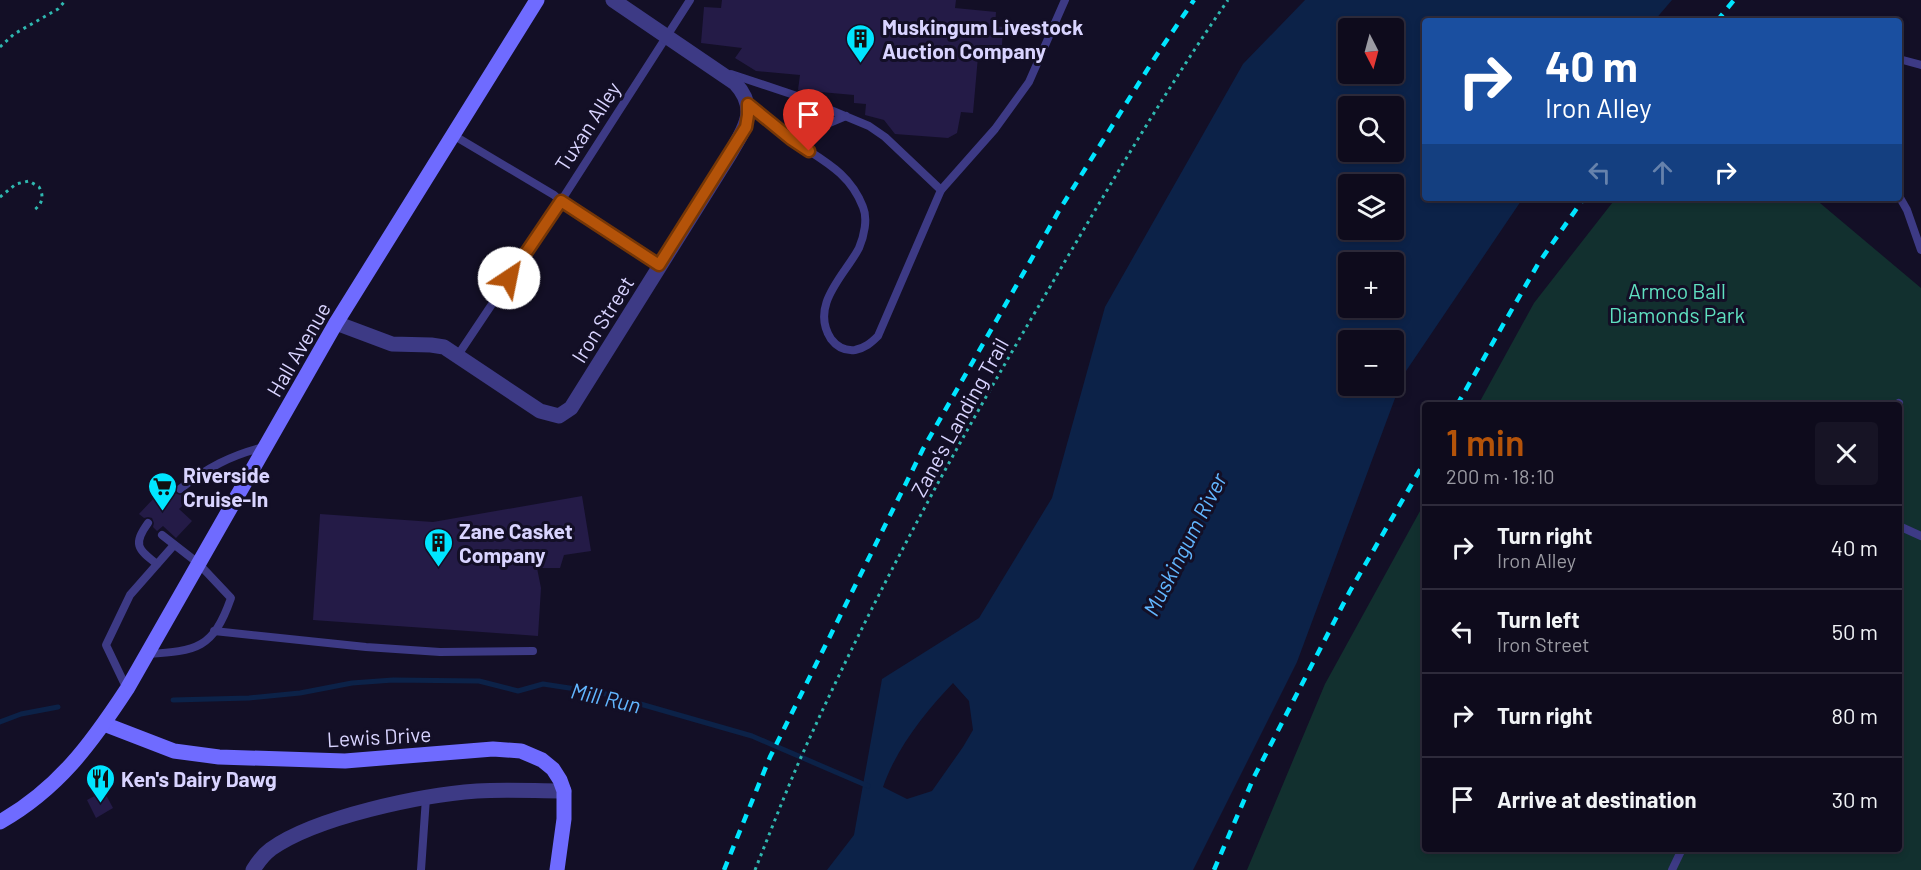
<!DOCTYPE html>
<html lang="en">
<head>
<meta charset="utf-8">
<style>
	body { margin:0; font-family:Barlow,sans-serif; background:#171425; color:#f1f3f6; height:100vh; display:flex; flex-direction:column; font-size:22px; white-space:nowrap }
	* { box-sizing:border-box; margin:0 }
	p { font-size:20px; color:#9b9ba3 }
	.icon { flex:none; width:33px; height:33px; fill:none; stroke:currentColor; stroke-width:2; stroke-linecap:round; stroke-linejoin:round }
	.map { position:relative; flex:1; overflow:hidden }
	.panel { position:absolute; left:1422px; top:402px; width:480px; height:450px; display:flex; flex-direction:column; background:#0e0b1c; border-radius:6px; box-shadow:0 3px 9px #0003,0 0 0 2px #2e2b3b }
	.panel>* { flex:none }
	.banner { position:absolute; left:1422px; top:18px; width:480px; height:183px; border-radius:6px; box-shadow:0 3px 9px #0003,0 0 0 2px #2e2b3b; background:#1a4fa0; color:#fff; overflow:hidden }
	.needle { width:39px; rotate:174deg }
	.fabs { position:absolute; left:1338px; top:18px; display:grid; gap:12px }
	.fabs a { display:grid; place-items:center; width:66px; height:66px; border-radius:6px; background:#0e0b1c; box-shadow:0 3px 9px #0003,0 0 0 2px #2e2b3b; font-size:30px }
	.pin { position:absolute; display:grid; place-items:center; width:51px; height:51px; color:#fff; margin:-62px -26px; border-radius:50% 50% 50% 0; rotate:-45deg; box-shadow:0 0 6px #0007 }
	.pin .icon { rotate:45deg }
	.me { position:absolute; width:66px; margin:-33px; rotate:34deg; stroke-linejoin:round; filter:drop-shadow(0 0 4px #0008) }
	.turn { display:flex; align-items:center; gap:21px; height:126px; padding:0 24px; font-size:27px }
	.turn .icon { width:78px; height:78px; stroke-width:2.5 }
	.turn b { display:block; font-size:42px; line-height:51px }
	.lanes { display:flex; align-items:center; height:57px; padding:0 24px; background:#0003; justify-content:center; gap:30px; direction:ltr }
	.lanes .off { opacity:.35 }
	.round { display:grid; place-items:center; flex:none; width:63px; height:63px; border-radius:6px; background:#171425 }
	.summary { display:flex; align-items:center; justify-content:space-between; height:102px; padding:0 24px }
	h1 { font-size:36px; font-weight:600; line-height:45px; color:#b45309 }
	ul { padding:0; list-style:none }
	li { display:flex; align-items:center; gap:18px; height:84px; padding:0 24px; border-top:2px solid #2e2b3b }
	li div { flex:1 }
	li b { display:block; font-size:22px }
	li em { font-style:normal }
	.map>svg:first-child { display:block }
	.green { fill:#12302f }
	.water { fill:#0c2248; fill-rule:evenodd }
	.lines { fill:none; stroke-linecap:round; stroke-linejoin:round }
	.stream { stroke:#0c2248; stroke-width:5 }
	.building { fill:#241b47 }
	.path { stroke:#2fb8b0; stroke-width:3; stroke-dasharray:3 4.5; stroke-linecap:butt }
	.lane { stroke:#3d3a85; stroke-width:8 }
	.street { stroke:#3d3a85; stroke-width:15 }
	.secondary { stroke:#6f6bff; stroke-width:15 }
	.rail { stroke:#00e5ff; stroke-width:4.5; stroke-dasharray:9 8; stroke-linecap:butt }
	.route-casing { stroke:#753606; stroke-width:15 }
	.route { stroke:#b45309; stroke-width:10 }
	.labels { text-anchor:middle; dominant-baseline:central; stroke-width:6; stroke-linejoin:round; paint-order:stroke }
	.poi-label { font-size:21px; font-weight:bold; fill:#d9d4ff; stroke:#130f26; text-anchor:start }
	.street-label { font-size:21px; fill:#d9d4ff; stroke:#130f26 }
	.park-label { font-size:21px; fill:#5fe0c0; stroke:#130f26 }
	.water-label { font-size:22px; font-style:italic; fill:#62b6ff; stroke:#130f26 }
</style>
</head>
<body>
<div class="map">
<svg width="1921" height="870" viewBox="0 0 1921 870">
	<rect width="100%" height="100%" fill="#130f26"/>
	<polygon class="green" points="1616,198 1814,198 1921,288 1921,870 1247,870 1325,684 1425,502 1425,849 1899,849 1899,405 1478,405 1534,303"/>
	<path class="water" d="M1305,0H1672L1654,21H1425V198H1523L1404,374L1297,662L1193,870H827L854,835L882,679L979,618L1052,498L1105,307L1243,64ZM1348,28H1394V74H1348ZM1348,106H1394V152H1348ZM1348,184H1394V230H1348ZM1348,262H1394V308H1348ZM1348,340H1394V386H1348ZM953,683L969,701L973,730L963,747L932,791L907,799L883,787C896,749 925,712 953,683Z"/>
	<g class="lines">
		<g class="stream">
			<polyline points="173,700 249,698 300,693 352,683 393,680 479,681 518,691 543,684 602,693 752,736 868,786"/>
			<polyline points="0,722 21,714 58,707"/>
		</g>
	</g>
	<g class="building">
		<polygon points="722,0 956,0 955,8 996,12 995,26 1003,27 1002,45 979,45 973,113 961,112 957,133 948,138 895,134 884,120 865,115 866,104 854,103 854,95 798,90 800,75 756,71 735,58 742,48 701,43 704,7 721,8"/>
		<polygon points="171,480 176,484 174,489 175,493 180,495 185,493 190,498 179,509 192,521 176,538 163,526 157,531 153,527 154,523 152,518 148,517 144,518 139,514"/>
		<polygon points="582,496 591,551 564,555 560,568 537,568 541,588 538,636 313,620 320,514 433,522"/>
		<polygon points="104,791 113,808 96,818 87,800"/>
	</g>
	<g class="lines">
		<g class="path">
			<polyline points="0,47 14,34 58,9 66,0"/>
			<path d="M0,197L16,184L29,181L39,187C44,195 43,204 34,210"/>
			<path d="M755,870C769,835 783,799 798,764C870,602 957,444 1047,292C1105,193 1163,94 1228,0"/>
		</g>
		<g class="lane">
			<polyline points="1899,59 1921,65"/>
			<polyline points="731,74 797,96 869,126 885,137 941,190"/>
			<path d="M748,104C762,116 776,129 791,139C821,160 849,171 863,207C868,219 864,236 859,248C845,275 809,305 831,339C837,347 845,351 855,350C865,348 871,343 878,336L941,190L995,129L1029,82L1065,0"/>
			<polyline points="453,135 554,195 565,205 659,265"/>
			<polyline points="791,139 846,116"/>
			<polyline points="1899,196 1907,210 1921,250"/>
			<polyline points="458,355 561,201 690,0"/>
			<polyline points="1898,405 1899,403"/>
			<path d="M180,489C207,468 231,455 264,447"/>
			<path d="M148,523C133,544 137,549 157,564"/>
			<polyline points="1899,526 1921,536"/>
			<polyline points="214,631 366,647 440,652 533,651"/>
			<path d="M147,654C197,651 213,649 231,598L198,563L162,535"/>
			<polyline points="127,689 106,645 130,595 174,545"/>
			<polyline points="421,870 426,798"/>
			<polyline points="1672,870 1682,849"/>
		</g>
		<g class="street">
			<path d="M336,323L392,344L431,345L444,347L540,411L559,416L571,408L730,154C745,128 759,109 735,83L613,0"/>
			<path d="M253,870C258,862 263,855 271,849C316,817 421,795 477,791C505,789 535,791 564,791"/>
		</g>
		<g class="secondary">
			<polyline points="104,724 174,751 219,757 345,761 493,749 521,751 542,760 553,769 560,780 564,791 564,819 557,870"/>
			<path d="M0,822C58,789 91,744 127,689L336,323L537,0"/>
		</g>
		<g class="rail">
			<polyline points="1717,21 1734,0"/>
			<polyline points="1457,405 1538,264 1584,198"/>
			<polyline points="724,870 770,757 923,449 1060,209 1154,59 1194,0"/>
			<polyline points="1214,870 1254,777 1350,591 1425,461"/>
		</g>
	</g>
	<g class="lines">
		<defs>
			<polyline id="route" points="509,278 561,201 659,265 746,127 748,115 748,104 791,139 809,151"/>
		</defs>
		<use href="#route" class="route-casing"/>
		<use href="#route" class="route"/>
	</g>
	<defs>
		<symbol id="building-pin" viewBox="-11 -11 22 30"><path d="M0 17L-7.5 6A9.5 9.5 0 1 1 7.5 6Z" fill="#00e5ff" stroke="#130f26"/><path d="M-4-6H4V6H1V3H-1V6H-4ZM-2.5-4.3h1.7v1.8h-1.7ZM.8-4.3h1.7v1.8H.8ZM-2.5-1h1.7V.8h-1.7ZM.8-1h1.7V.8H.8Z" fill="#111"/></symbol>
		<symbol id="supermarket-pin" viewBox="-11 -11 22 30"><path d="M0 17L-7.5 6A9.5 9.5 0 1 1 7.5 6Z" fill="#00e5ff" stroke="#130f26"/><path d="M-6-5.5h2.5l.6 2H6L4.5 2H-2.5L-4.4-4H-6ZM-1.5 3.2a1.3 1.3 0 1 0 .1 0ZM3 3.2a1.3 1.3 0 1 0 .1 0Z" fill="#111"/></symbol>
		<symbol id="restaurant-pin" viewBox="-11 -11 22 30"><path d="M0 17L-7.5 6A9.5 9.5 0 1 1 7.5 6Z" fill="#00e5ff" stroke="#130f26"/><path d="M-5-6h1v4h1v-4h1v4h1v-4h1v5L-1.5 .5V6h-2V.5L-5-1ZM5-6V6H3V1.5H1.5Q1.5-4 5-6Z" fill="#111"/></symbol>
	</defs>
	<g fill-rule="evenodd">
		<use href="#building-pin" x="844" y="22" width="33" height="45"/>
		<use href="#supermarket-pin" x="146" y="470" width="33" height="45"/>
		<use href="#building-pin" x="422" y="526" width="33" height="45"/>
		<use href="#restaurant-pin" x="84" y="762" width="33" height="45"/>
	</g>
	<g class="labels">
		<g class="poi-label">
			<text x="882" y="26">Muskingum Livestock<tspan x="882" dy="24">Auction Company</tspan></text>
			<text x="183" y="474">Riverside<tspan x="183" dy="24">Cruise-In</tspan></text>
			<text x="459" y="530">Zane Casket<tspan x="459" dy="24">Company</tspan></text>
			<text x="121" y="778">Ken's Dairy Dawg</text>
		</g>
		<g class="street-label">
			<text transform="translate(587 126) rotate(-57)">Tuxan Alley</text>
			<text transform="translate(602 319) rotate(-58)">Iron Street</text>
			<text transform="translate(298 349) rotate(-60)">Hall Avenue</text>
			<text transform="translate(959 417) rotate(-61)">Zane's Landing Trail</text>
			<text transform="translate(379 736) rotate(-3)">Lewis Drive</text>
		</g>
		<g class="park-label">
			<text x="1677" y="290">Armco Ball<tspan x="1677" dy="24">Diamonds Park</tspan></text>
		</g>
		<g class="water-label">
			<text transform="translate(1184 544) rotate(-63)">Muskingum River</text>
			<text transform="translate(606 697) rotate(13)">Mill Run</text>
		</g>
	</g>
</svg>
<div class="fabs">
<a><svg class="needle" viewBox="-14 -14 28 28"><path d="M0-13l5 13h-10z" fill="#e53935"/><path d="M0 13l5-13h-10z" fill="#9b9ba3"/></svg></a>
<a><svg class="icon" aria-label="search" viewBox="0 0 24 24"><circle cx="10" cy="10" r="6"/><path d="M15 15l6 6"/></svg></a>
<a><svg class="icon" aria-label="layers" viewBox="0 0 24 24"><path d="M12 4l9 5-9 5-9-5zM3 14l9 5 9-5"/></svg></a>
<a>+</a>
<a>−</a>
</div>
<div class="pin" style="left:809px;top:151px;background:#d93025"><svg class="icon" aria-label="arrive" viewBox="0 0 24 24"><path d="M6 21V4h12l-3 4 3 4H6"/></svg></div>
<svg class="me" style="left:509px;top:278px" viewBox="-20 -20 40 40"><circle r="19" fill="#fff"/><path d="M0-13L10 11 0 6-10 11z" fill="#b45309"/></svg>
<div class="banner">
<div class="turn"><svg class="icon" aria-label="right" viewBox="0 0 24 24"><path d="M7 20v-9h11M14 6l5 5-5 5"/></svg><div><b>40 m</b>Iron Alley</div></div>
<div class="lanes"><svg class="icon off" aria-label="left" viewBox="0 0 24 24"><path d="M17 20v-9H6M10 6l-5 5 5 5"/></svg><svg class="icon off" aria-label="ahead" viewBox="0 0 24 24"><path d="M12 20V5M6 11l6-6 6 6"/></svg><svg class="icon" aria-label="right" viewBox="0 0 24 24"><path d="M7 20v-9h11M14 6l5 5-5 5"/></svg></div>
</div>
<section class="panel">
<div class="summary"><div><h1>1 min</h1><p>200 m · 18:10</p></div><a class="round"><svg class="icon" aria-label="close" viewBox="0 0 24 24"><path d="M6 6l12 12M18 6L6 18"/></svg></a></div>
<ul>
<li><svg class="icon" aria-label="right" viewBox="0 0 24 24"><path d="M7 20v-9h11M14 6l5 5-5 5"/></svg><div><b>Turn right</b><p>Iron Alley</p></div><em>40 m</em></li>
<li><svg class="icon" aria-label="left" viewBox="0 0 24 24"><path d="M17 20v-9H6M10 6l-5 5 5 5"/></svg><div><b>Turn left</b><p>Iron Street</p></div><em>50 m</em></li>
<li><svg class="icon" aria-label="right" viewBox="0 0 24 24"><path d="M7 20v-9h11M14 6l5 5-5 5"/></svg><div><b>Turn right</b></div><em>80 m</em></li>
<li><svg class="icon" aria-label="arrive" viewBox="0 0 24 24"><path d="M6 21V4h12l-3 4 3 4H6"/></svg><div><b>Arrive at destination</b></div><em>30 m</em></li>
</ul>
</section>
</div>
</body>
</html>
